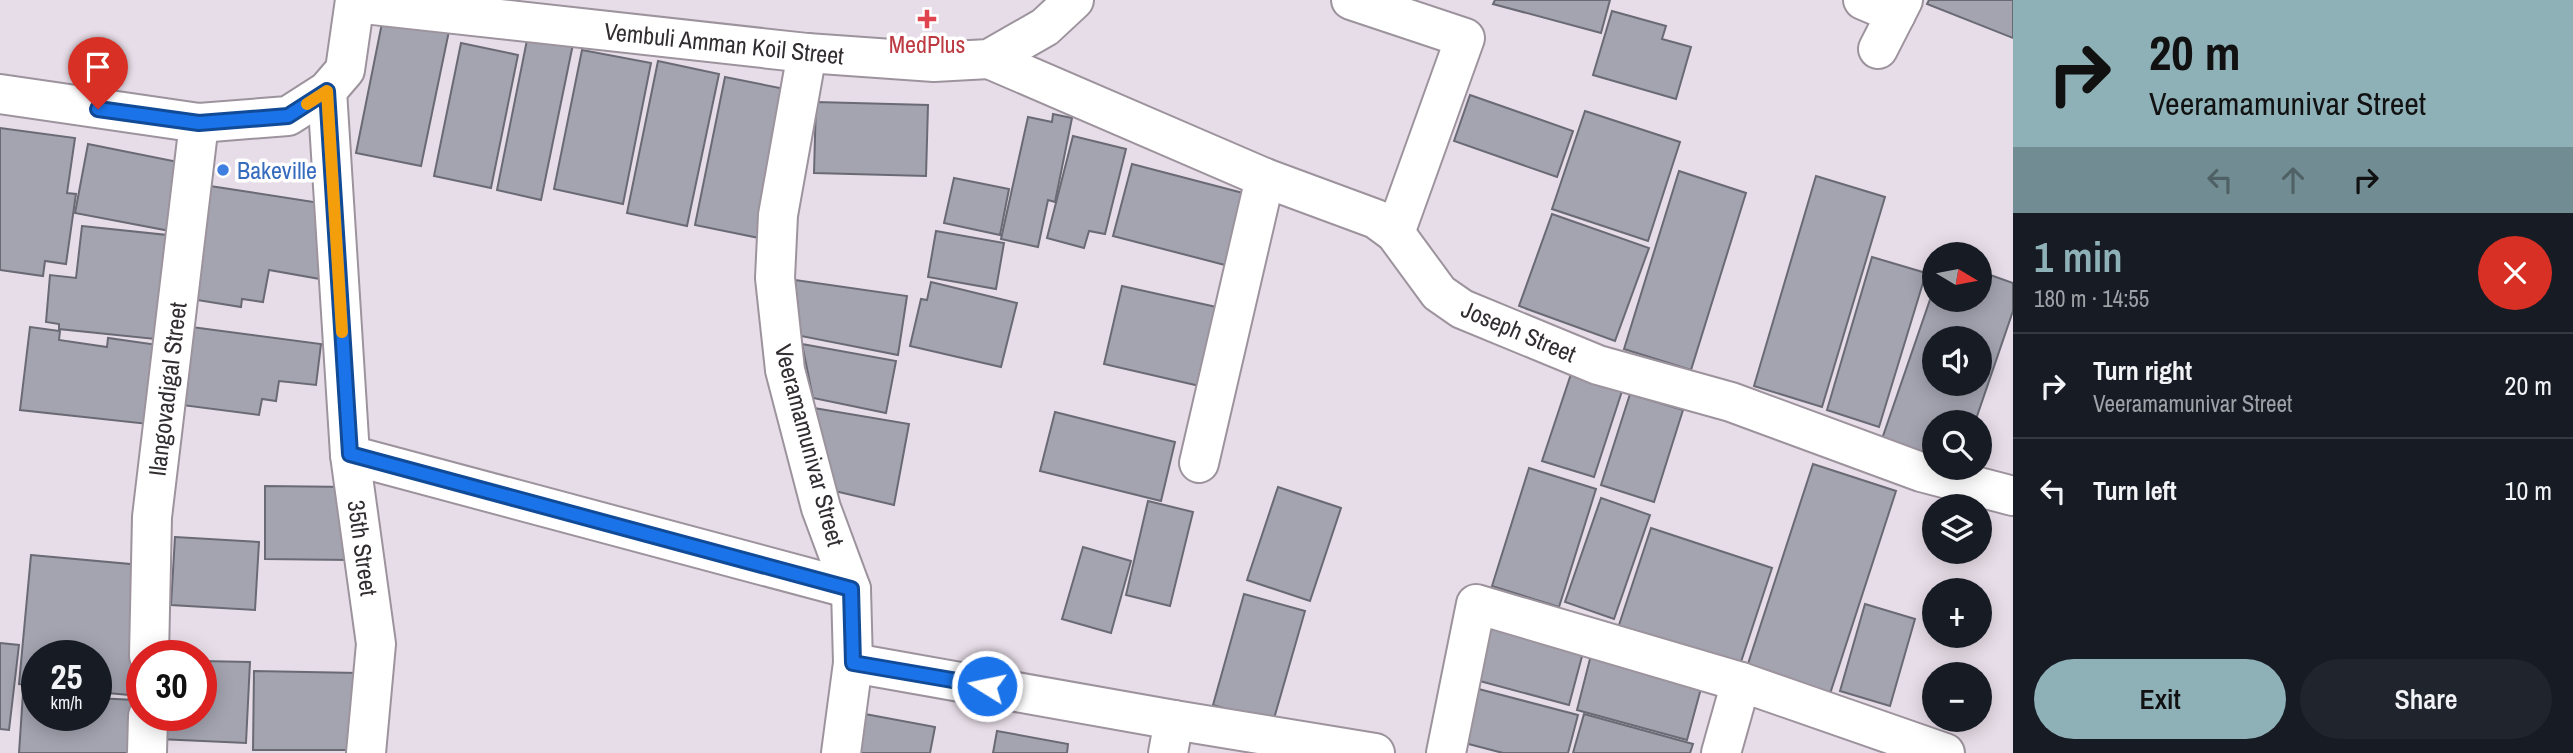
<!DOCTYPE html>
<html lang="en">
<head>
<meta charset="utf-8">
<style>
	body { margin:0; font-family:"Archivo Narrow",sans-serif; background:#20242c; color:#f1f3f6; height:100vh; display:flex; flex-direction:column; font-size:26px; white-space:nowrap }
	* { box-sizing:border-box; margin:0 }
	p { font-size:23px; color:#9ea1a6 }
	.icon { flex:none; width:38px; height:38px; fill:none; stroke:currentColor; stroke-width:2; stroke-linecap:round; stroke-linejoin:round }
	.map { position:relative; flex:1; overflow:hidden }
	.side { display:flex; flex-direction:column; background:#171b24; width:560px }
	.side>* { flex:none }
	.guide { background:#8eb1b8; color:#111; overflow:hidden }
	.needle { width:46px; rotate:100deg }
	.controls { position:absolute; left:1922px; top:242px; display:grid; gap:14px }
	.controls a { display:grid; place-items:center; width:70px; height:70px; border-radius:50%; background:#171b24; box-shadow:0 4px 18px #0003; font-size:35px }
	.speed { position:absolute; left:21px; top:640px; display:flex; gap:14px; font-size:35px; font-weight:700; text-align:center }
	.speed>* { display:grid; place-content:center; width:91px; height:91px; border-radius:50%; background:#171b24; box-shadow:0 4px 18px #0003; line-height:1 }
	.speed small { font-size:18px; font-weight:400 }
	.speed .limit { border:10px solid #d22; background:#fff; color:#111 }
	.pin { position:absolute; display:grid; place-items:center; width:60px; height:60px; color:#fff; margin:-72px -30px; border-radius:50% 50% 50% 0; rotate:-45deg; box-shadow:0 0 7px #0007 }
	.pin .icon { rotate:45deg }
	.me { position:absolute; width:77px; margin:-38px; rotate:280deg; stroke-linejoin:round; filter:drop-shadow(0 0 5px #0008) }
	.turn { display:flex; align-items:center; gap:24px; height:147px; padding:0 21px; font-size:32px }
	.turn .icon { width:91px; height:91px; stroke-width:2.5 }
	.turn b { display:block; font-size:49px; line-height:60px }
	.lanes { display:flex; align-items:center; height:66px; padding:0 21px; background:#0003; justify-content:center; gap:35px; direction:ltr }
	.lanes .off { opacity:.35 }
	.round { display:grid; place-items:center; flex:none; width:74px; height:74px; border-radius:37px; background:#20242c }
	.summary { display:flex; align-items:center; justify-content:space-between; height:119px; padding:0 21px }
	h1 { font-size:42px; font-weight:600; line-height:52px; color:#8eb1b8 }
	.primary-button { display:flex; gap:14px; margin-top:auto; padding:14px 21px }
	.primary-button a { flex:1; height:80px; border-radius:42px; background:#8eb1b8; color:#111; font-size:28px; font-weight:600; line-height:80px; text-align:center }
	.primary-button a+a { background:#20242c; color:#f1f3f6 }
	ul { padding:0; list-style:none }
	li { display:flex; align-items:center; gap:21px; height:105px; padding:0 21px; border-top:2px solid #363941 }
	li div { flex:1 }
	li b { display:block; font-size:26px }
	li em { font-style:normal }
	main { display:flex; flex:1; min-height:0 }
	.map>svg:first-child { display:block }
	.building { fill:#a4a4b1; stroke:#6a6a75; stroke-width:2; fill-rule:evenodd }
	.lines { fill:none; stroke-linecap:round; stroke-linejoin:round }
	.minor-casing { stroke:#9c939d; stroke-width:42 }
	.tertiary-casing { stroke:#9c939d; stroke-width:42 }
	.minor { stroke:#fff; stroke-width:38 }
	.tertiary { stroke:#fff; stroke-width:38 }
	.route-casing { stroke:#114b97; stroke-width:18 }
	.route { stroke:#1a73e8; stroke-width:12 }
	.slow { stroke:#f59e0b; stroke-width:12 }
	.health-dot { fill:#e0444e; stroke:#fff; stroke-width:2.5 }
	.shop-dot { fill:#3f7fe0; stroke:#fff; stroke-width:2.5 }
	.labels { text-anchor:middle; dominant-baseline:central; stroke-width:7; stroke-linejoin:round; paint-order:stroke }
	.street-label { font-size:24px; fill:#312d31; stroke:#fff }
	.health-label { font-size:24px; fill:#be3a42; stroke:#fff }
	.shop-label { font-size:24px; fill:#366cbe; stroke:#fff; text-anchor:start }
</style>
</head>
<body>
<main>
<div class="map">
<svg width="2013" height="753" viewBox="0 0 2013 753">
	<rect width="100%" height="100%" fill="#e7dde8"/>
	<g class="building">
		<polygon points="1495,0 1610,0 1601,33 1493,4"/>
		<polygon points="1929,0 2013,0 2013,38 1927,4"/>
		<polygon points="1612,11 1666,26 1662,39 1691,47 1676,99 1593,75"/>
		<polygon points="383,18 449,31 421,166 356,153"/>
		<polygon points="528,35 573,44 541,200 497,190"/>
		<polygon points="461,43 518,55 491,188 434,176"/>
		<polygon points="582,50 651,63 623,204 554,189"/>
		<polygon points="658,61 719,74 687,226 627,213"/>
		<polygon points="725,77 790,90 759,238 695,225"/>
		<polygon points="1470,95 1573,131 1557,177 1454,141"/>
		<polygon points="816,102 928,105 926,176 814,173"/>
		<polygon points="1585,111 1680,142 1648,241 1552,209"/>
		<polygon points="1053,114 1072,118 1055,202 1048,200 1038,247 1001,239 1028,117 1052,122"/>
		<polygon points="0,128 75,138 67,193 76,194 66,264 45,261 43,276 0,270"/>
		<polygon points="1073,136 1126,149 1105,234 1089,231 1084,248 1047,238"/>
		<polygon points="88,144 183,163 170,231 75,213"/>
		<polygon points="1132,164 1243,193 1225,265 1113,236"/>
		<polygon points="1679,171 1746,193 1691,370 1624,349"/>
		<polygon points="1816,176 1885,197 1822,407 1754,386"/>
		<polygon points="954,178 1009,189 1000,235 944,223"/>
		<polygon points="210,186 333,205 320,279 269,270 263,302 242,299 241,307 191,299"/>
		<polygon points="1552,214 1649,248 1615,341 1519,306"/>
		<polygon points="82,226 167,235 155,339 59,329 59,324 46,322 50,275 76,278"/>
		<polygon points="936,231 1004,243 996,289 928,277"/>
		<polygon points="1872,257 1926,273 1879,427 1827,410"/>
		<path d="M1979,271L2013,283V311L1975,422H1934V457L1882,439L1934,288V299H1979ZM1934,338H1979V383H1934Z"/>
		<polygon points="795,280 907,296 898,355 801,336"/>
		<polygon points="931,282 1017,303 1001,367 910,346 921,299 927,300"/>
		<polygon points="1122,286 1221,308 1204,387 1104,364"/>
		<polygon points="184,326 321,344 316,385 279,381 276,401 262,399 259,415 174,404"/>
		<polygon points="30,327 60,331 59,340 107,347 108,338 158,345 148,424 20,410"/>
		<polygon points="802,344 896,361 886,413 813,398"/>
		<polygon points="1573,368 1624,385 1594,477 1542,461"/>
		<polygon points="1630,394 1683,410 1654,502 1601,485"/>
		<polygon points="814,408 909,424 894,505 826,489"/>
		<polygon points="1055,412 1175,442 1161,501 1040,471"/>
		<polygon points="1813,464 1896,491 1828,700 1745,673"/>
		<polygon points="1529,468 1596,489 1559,607 1492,586"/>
		<polygon points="265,486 351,487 350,560 265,559"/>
		<polygon points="1278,487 1341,508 1310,601 1247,580"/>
		<polygon points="1601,498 1650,515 1614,619 1565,602"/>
		<polygon points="1148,501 1193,512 1170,606 1126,595"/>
		<polygon points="1651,528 1772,568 1737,674 1616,634"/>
		<polygon points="175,537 259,542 255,610 171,605"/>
		<polygon points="1083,547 1131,561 1111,633 1062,619"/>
		<polygon points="31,555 141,565 129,695 96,692 96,656 37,656 37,686 19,684"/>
		<polygon points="1244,594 1305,611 1273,722 1213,705"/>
		<polygon points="1865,604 1915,619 1890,706 1840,691"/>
		<polygon points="1492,619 1585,645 1569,705 1476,680"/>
		<polygon points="0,643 19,645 9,730 0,729"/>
		<polygon points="1592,651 1703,681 1687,740 1577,710"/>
		<polygon points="201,661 250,662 246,743 159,739 160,716 201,716"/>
		<polygon points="254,671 359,673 359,750 253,750"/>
		<polygon points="1471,687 1578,715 1568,753 1503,753 1457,741"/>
		<polygon points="23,693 37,694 37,716 96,716 96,698 135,700 131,753 19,753"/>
		<polygon points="865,714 935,727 930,753 858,753"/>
		<polygon points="1584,714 1693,744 1690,753 1573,753"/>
		<polygon points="997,731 1068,744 1067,753 993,753"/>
	</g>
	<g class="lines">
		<defs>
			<g id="minor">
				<polyline points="1351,0 1465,38 1395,233"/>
				<polyline points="1863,0 1896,14"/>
				<polyline points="1878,49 1903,0"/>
				<polyline points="807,53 778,215 775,278 785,370 821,508 851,589 853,663 841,753"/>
				<polyline points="989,59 1265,178 1376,219 1395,233 1439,293 1462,309 1598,365 1731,402 1921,472 2013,496"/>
				<polyline points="327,91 350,455 376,644 366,753"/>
				<polyline points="350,455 851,589"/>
				<polyline points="1199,463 1265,178"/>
				<polyline points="149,656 152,517 199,123"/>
				<polyline points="853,663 1174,720 1168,753"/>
				<polyline points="1174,720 1375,753"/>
				<polyline points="147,753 148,716"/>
				<polyline points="1446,753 1476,604 1741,682 1945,753"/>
				<polyline points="1721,753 1741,682"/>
			</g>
			<g id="tertiary">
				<polyline points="355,3 807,53 934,62 989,59 1045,27 1074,0"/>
				<polyline points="0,94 199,123 288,116 327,91 345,70 355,0"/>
			</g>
		</defs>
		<use href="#minor" class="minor-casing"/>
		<use href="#tertiary" class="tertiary-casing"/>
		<use href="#minor" class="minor"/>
		<use href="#tertiary" class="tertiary"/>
	</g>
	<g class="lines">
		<defs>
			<polyline id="route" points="98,109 199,123 288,116 327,91 350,454 851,589 853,663 987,686"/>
		</defs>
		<use href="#route" class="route-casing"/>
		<use href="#route" class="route"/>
		<polyline class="slow" points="307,104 327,91 342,332"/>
	</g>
	<path class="health-dot" d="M923.5 8.5h7v7h7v7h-7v7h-7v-7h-7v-7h7z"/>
	<circle class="shop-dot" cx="223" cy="170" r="7"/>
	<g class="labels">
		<g class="street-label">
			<text transform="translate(724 43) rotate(6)">Vembuli Amman Koil Street</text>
			<text transform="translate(1519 331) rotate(23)">Joseph Street</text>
			<text transform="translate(167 389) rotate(-83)">Ilangovadigal Street</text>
			<text transform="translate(810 445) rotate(75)">Veeramamunivar Street</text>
			<text transform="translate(363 548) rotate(82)">35th Street</text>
		</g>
		<g class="health-label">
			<text x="927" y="44">MedPlus</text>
		</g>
		<g class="shop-label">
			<text x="237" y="170">Bakeville</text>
		</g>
	</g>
</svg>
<div class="controls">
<a><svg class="needle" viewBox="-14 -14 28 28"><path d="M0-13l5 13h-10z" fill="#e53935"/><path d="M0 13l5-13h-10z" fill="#9ea1a6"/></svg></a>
<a><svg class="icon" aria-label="sound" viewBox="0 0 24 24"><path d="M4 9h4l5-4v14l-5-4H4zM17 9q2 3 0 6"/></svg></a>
<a><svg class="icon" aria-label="search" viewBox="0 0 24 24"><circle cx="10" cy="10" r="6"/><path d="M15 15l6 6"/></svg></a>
<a><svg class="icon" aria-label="layers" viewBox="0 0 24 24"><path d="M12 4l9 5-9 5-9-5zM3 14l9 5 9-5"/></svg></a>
<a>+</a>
<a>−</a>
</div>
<div class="speed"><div>25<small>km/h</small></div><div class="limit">30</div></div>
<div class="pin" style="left:98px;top:109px;background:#d93025"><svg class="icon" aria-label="arrive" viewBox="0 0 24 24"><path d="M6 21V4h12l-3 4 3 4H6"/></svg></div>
<svg class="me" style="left:987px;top:686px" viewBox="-20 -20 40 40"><circle r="17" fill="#1a73e8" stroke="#fff" stroke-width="3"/><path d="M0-11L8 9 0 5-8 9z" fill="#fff"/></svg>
</div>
<section class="side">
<div class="guide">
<div class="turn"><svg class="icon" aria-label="right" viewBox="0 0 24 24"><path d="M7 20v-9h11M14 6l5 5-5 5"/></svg><div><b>20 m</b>Veeramamunivar Street</div></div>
<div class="lanes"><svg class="icon off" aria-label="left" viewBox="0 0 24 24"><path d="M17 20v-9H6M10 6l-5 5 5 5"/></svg><svg class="icon off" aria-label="ahead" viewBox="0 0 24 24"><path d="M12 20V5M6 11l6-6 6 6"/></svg><svg class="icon" aria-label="right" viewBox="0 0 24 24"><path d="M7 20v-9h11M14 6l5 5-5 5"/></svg></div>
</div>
<div class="summary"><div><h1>1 min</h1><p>180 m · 14:55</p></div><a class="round" style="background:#d93025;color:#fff"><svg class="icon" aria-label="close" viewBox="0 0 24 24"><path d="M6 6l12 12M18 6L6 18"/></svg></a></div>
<ul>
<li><svg class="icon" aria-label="right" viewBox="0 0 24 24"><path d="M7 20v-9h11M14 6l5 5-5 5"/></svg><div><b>Turn right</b><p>Veeramamunivar Street</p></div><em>20 m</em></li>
<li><svg class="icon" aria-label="left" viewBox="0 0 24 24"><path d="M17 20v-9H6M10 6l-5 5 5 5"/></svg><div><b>Turn left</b></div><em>10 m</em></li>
</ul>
<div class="primary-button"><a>Exit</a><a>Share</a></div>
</section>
</main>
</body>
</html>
